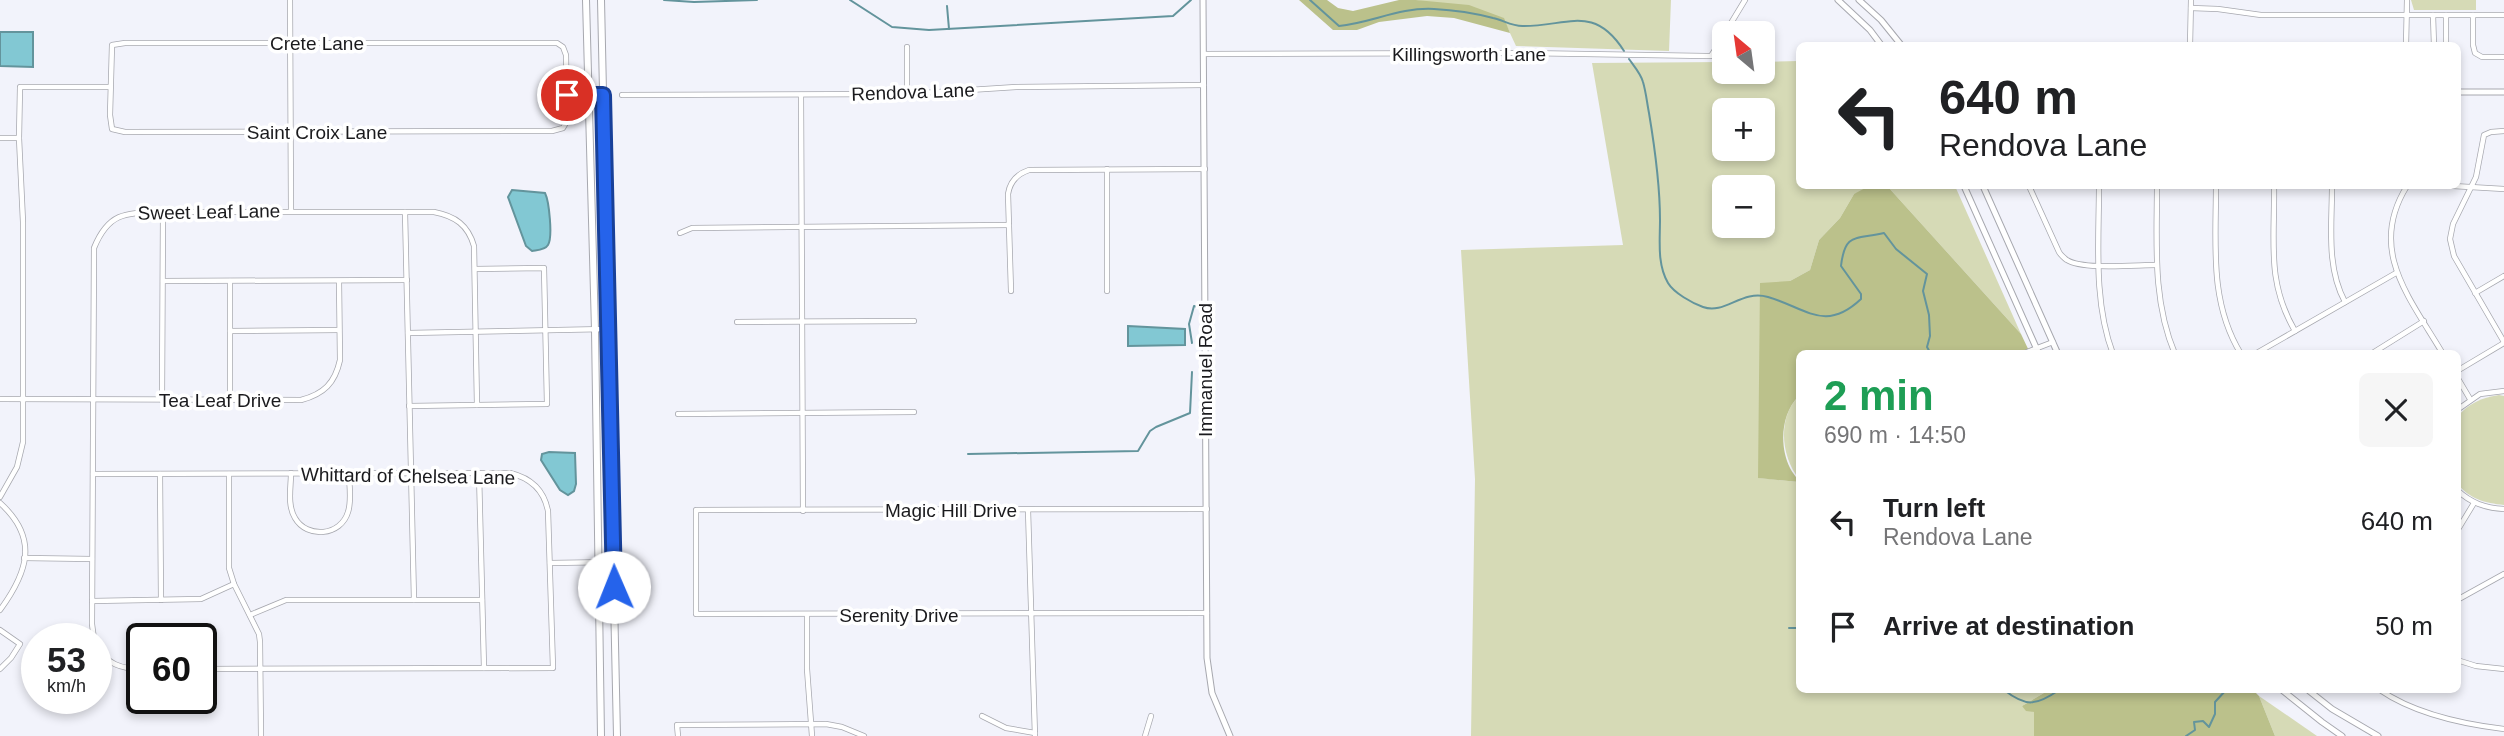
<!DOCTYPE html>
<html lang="en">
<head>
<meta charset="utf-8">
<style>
	body { margin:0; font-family:Helvetica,sans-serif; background:#f6f6f6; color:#202124; height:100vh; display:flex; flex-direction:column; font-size:26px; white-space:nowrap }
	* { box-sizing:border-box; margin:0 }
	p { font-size:23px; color:#757577 }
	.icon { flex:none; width:38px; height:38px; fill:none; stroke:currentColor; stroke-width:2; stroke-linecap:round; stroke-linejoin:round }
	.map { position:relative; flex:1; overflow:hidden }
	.drawer { position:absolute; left:1796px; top:350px; width:665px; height:343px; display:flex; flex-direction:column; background:#fff; border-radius:10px; box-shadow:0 4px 10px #0003 }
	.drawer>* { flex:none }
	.top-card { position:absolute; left:1796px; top:42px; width:665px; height:147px; border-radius:10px; box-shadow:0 4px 10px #0003; background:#fff; color:#202124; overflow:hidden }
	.needle { width:46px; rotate:331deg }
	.tools { position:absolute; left:1712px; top:21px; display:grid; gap:14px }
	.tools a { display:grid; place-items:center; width:63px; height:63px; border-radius:10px; background:#fff; box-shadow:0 4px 10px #0003; font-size:35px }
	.speed { position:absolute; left:21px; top:623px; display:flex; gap:14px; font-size:35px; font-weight:700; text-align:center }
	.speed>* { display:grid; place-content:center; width:91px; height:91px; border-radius:50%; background:#fff; box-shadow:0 4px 10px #0003; line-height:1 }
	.speed small { font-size:18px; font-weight:400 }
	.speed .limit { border:4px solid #111; border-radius:10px; background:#fff; color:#111 }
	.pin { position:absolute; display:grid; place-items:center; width:60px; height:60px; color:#fff; margin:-30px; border:4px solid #fff; border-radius:50%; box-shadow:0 2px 7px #0007 }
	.me { position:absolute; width:77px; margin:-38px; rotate:359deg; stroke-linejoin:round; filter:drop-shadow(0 0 5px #0008) }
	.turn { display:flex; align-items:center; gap:24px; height:147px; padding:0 28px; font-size:32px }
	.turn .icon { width:91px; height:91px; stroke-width:2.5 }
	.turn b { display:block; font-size:49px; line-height:60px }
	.round { display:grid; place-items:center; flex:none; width:74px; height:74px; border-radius:10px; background:#f6f6f6 }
	.summary { display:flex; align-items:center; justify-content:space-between; height:119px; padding:0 28px }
	h1 { font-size:42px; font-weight:700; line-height:52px; color:#1e9e55 }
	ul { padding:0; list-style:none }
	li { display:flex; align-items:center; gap:21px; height:105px; padding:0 28px }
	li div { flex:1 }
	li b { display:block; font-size:26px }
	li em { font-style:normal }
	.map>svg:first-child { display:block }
	.green { fill:#d6dab6; fill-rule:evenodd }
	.forest { fill:#bbc18b }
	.water { fill:#82c8d3; stroke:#63949c; stroke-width:2 }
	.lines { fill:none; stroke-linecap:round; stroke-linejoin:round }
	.stream { stroke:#63949c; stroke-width:2 }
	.minor-casing { stroke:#a7a8af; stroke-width:6 }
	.tertiary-casing { stroke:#a7a8af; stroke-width:7 }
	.primary-casing { stroke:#a7a8af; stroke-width:8 }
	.minor { stroke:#fff; stroke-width:4.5 }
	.tertiary { stroke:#fff; stroke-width:5 }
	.primary { stroke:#fff; stroke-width:6 }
	.route-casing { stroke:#184099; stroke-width:18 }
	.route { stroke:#2563eb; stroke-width:12 }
	.labels { text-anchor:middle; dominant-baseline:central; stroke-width:7; stroke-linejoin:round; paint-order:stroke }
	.street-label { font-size:19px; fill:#1a1a1d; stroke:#fff }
</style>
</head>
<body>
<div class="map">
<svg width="2504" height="736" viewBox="0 0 2504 736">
	<rect width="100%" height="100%" fill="#f2f3fb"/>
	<g class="green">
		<polygon points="1416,0 1671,0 1669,51 1516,46 1503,18"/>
		<polygon points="2411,0 2476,0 2476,10 2414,10"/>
		<path d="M1799,61V186H1955L2021,334L1889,188L1854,194L1840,218L1819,240L1810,270L1790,281L1759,478L1799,482V690H2049L2022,706L2034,712V736H1471L1475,479L1461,250L1623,245L1592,63L1724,62V72H1762V62ZM1724,110H1762V149H1724ZM1724,187H1762V226H1724Z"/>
		<path d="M2499,395L2504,396V505C2485,503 2469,499 2457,483V417C2469,403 2481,398 2499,395Z"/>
		<path d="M1799,396V479C1781,457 1777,417 1799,396Z"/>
		<polygon points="2259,696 2317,736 2275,736"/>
	</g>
	<g class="forest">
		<polygon points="1299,0 1327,0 1338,8 1353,11 1399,0 1416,0 1469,5 1504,18 1510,33 1454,18 1427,16 1379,22 1357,30 1333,30"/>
		<path d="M1869,186L1889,188L2021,334L2030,353L1799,354V396C1781,413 1779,446 1790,468C1792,473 1797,477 1799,482L1758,478L1760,283L1790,281L1810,270L1819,240L1840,218L1854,194Z"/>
		<polygon points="2049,690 2253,690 2259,696 2275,736 2034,736 2034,712 2026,711 2022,706"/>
	</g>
	<g class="water">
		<polygon points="0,32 33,32 33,67 0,66"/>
		<path d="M512,190L545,193C549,201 553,237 548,245C545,250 537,250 532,251L526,246L508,197Z"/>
		<polygon points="1128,326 1185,329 1185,345 1128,346"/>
		<polygon points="549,452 575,453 576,484 574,491 568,495 560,490 541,460 542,454"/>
	</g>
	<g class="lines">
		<g class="stream">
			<polyline points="664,0 694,2 757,0"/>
			<polyline points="850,0 892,27 929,30 1173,16 1191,0"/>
			<path d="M1310,0L1339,26C1371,23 1400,7 1434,9C1453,10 1474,13 1493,18C1503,20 1513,27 1524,26C1568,26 1594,4 1624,51"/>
			<polyline points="947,6 949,29"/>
			<path d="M1629,59C1634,66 1641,74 1643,82C1646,92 1647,103 1649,113C1655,149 1660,184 1660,220C1660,241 1657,264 1668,283C1674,293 1692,303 1703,307C1725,315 1742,289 1768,297C1806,308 1825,333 1861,299V294L1841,266C1845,231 1857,240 1884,233L1896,249L1927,274L1923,291L1929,315L1930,336L1927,347L1931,354"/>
			<polyline points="1192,343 1189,324 1194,306 1199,307"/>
			<polyline points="968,454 1138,451 1150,431 1156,427 1190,413 1192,372"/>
			<polyline points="1789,628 1799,628"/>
			<path d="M2004,690C2026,707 2036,706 2059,690"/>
			<polyline points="2102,690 2109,690"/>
			<polyline points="2186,736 2195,730 2194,722 2203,721 2209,727 2215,714 2215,702 2226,690"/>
		</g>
		<defs>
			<g id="minor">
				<polyline points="290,0 291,211"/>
				<polyline points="2191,8 2218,9 2261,15 2504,15"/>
				<polyline points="2433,15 2434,46"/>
				<polyline points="2446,15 2446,46"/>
				<polyline points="2473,15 2473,45 2475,53 2482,57 2504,57"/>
				<polyline points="1725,33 1745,0"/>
				<polygon points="125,43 557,43 563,47 566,55 567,121 563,128 552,131 125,132 112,129 110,115 112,45"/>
				<polyline points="2190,46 2191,0"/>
				<polyline points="2406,46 2407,0"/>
				<polyline points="1204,54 1523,53 1706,56 1711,56 1724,36"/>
				<polyline points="907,94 907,47"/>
				<polyline points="567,95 603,95"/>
				<polyline points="622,95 907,94 1016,87 1204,85"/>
				<polyline points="801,95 803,511"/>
				<polyline points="2504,131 2491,132 2484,135 2476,177 2453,224 2450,239 2454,256 2504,342"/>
				<polyline points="0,138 19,138"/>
				<polyline points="1107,169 1107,291"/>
				<path d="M2029,186L2059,252C2059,253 2066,260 2067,260C2082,270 2136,265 2156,265"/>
				<path d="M2099,186C2099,240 2093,301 2113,354"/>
				<path d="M2157,186C2157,242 2152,300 2175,354"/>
				<path d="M2216,186C2216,244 2209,302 2241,354"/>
				<path d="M2274,186C2275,241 2266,281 2295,331"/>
				<path d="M2332,186C2332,225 2326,267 2345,302"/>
				<path d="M2407,186C2367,250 2410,298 2443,354"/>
				<polyline points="2453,186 2504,189"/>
				<polyline points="405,212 414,600"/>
				<polyline points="680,233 692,228 1009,225"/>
				<polyline points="163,281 407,280"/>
				<path d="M1011,291L1008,194C1010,181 1017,174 1029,170L1205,169"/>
				<polyline points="2475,293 2504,276"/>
				<polyline points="737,322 914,321"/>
				<polyline points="230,331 339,330"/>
				<polyline points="408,333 607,329"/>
				<polyline points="2027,352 2053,342"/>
				<polyline points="2255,354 2396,273"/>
				<polyline points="2371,354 2424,321"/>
				<polyline points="2457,371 2504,343"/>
				<polyline points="2457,377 2470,399"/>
				<path d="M0,399L301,400C324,394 335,383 340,360L339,281"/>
				<polyline points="162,400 163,212"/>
				<polyline points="230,400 230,281"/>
				<polyline points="409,406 547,404 544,268 475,269"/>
				<polyline points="2457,410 2480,394 2504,391"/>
				<polyline points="678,414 914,412"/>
				<path d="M291,473C291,487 287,505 295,518C307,539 341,536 348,512C352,500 349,485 349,473"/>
				<polyline points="479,473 484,668"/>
				<path d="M93,474L510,473C531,478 544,490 548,511L553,668L201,669"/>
				<polyline points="160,474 161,600"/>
				<polyline points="229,474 229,568 234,584 259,634 260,642 261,736"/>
				<path d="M2457,490C2471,503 2485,508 2504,509"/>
				<polyline points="0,497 17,467 23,442 23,222 19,138 20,87 110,87"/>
				<path d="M0,503C39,538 28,572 0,610"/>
				<polyline points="1207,509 696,510 696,614 1207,613"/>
				<polyline points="1028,510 1035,736"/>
				<polyline points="2457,531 2474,503"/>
				<polyline points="24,558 92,559"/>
				<polyline points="550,563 613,562"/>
				<polyline points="2457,600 2504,574"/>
				<polyline points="92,601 201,599 234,584"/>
				<polyline points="250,615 286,600 482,600"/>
				<polyline points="807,615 807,669 812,736"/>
				<polyline points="0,630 20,644 11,658 0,669"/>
				<path d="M94,639L92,624L94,248C109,211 127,213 163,212H434C455,216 468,225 474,246L477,405"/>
				<path d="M96,645C106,664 121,669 142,669"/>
				<polyline points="2457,660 2476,666 2504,669"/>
				<path d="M2380,690C2415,714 2462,724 2504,729"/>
				<polyline points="982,716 1006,728 1035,733"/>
				<polyline points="678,736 677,725 826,724 842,727 864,736"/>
				<polyline points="1145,736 1151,716"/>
			</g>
			<g id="tertiary">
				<polyline points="1203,0 1207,658 1212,693 1230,736"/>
				<polyline points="1838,0 1870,30 1882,46"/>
				<polyline points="1859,0 1881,20 1902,46"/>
				<polyline points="2457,92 2504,92"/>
				<polyline points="1964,186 2039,354"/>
				<polyline points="1983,186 2058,354"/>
				<polyline points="2282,690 2322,722 2342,736"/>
				<polyline points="2308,690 2332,709 2378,736"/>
			</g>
			<g id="primary">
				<polyline points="586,0 595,330 601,736"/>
				<polyline points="601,0 617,736"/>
			</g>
		</defs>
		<use href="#minor" class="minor-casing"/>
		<use href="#tertiary" class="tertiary-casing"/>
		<use href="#primary" class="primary-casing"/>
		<use href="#minor" class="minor"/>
		<use href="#tertiary" class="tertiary"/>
		<use href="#primary" class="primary"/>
	</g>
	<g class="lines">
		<defs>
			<polyline id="route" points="567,95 603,95 614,587"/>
		</defs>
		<use href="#route" class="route-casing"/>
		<use href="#route" class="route"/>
	</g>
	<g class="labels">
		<g class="street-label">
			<text x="317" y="43">Crete Lane</text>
			<text x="1469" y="54">Killingsworth Lane</text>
			<text transform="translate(913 92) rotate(-2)">Rendova Lane</text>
			<text x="317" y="132">Saint Croix Lane</text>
			<text transform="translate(209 212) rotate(-1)">Sweet Leaf Lane</text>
			<text transform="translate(1205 370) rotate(-90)">Immanuel Road</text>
			<text x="220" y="400">Tea Leaf Drive</text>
			<text transform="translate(408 476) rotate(1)">Whittard of Chelsea Lane</text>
			<text x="951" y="510">Magic Hill Drive</text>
			<text x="899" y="615">Serenity Drive</text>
		</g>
	</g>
</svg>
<div class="tools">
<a><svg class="needle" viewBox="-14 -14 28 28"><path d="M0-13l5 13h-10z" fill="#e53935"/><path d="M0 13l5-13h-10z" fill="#757577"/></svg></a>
<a>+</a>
<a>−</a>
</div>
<div class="speed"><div>53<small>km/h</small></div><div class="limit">60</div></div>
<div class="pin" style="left:567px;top:95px;background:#d93025"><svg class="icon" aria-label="arrive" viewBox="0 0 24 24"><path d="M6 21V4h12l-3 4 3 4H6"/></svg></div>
<svg class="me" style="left:614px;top:587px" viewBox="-20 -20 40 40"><circle r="19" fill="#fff"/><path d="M0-13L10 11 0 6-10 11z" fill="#2563eb"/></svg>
<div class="top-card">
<div class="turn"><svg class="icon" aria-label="left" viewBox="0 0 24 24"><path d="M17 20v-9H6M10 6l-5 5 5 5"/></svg><div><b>640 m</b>Rendova Lane</div></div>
</div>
<section class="drawer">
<div class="summary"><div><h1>2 min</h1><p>690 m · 14:50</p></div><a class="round"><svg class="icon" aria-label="close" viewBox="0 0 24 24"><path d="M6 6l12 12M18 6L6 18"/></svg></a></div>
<ul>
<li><svg class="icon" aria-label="left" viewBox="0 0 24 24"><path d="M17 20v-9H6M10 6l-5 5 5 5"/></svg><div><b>Turn left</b><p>Rendova Lane</p></div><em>640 m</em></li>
<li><svg class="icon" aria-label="arrive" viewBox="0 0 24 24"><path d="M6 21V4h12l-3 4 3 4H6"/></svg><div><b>Arrive at destination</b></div><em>50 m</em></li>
</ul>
</section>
</div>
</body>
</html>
